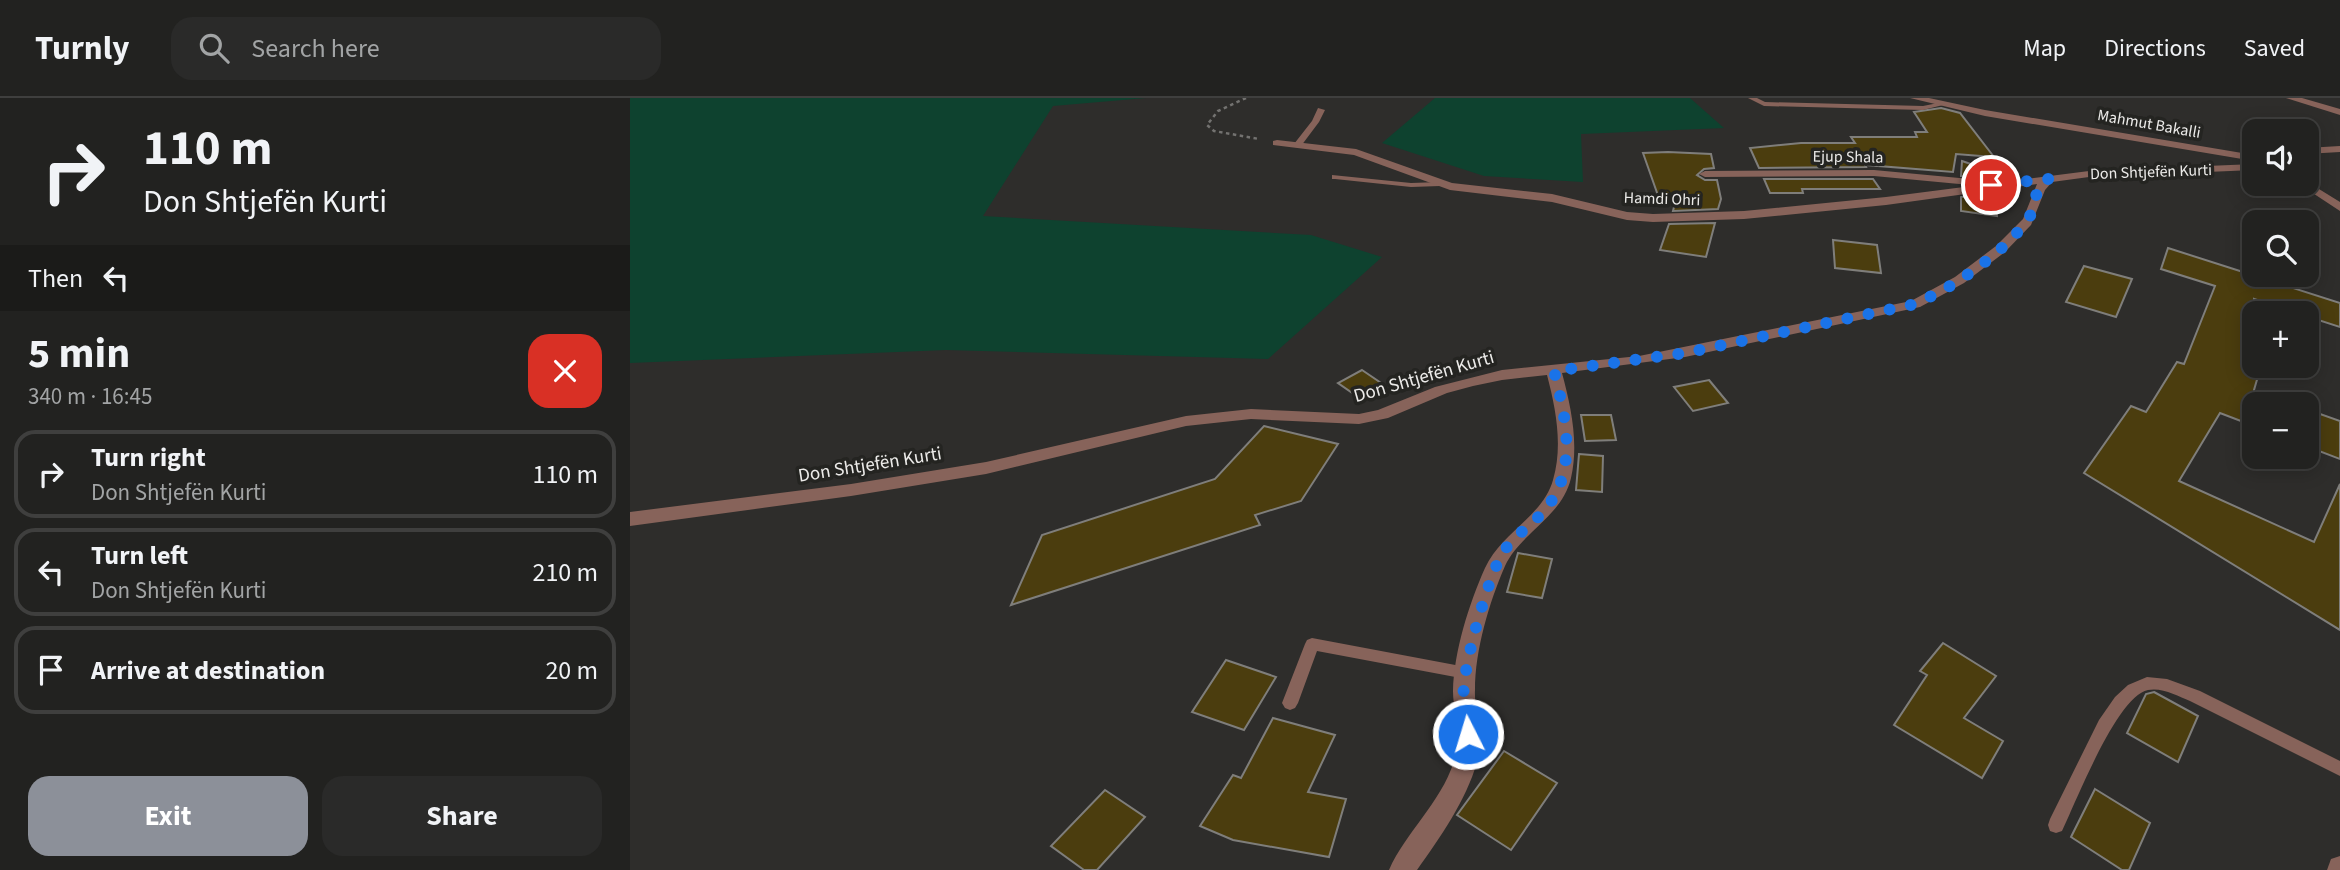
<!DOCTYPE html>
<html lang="en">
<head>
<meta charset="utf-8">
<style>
	body { margin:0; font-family:"Source Sans 3",sans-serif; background:#2a2a29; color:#f1f3f6; height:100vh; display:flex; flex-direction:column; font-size:26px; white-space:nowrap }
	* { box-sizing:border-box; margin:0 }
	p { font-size:23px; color:#a2a4a5 }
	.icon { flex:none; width:38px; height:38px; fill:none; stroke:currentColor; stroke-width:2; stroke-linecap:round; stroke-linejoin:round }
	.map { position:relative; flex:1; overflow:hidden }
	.side { display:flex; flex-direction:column; background:#222220; width:630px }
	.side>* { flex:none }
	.banner { background:#222220; color:#f1f3f6; overflow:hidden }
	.tools { position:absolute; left:1612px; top:21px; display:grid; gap:14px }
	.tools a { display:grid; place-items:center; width:77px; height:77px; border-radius:14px; background:#222220; box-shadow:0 4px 18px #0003,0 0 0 2px #3f3f3e; font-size:35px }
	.pin { position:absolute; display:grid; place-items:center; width:60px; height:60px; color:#fff; margin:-30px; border:4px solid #fff; border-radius:50%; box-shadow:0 2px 7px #0007 }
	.me { position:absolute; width:77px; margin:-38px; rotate:355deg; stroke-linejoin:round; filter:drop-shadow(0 0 5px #0008) }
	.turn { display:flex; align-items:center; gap:24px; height:147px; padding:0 28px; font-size:32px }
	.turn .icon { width:91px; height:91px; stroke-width:2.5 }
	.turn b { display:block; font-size:49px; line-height:60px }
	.then { display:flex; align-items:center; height:66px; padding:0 28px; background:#0003; gap:14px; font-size:26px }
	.round { display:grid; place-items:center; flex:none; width:74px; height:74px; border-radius:21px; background:#2a2a29 }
	.summary { display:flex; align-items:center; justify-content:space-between; height:119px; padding:0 28px }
	h1 { font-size:42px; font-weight:700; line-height:52px }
	.action { display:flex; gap:14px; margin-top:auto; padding:14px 28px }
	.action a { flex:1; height:80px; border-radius:21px; background:#8c9099; color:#fff; font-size:28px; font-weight:700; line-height:80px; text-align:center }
	.action a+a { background:#2a2a29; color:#f1f3f6 }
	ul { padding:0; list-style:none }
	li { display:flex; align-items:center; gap:21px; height:88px; margin:0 14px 10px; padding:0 14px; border:4px solid #3f3f3e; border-radius:21px }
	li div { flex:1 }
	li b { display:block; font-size:26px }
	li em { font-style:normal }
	header { display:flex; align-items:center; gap:42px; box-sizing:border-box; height:98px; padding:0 35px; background:#222220; border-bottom:2px solid #3f3f3e }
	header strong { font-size:33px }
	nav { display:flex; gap:38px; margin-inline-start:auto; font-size:24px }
	.search { width:490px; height:63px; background:#2a2a29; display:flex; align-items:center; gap:18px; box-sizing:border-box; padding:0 24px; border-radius:21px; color:#a2a4a5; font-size:26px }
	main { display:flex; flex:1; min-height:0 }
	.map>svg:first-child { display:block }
	.green { fill:#0e422f }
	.building { fill:#4b3d0e; stroke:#7f7e7b; stroke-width:2 }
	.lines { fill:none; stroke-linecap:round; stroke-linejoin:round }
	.path { stroke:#737270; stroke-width:2.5; stroke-dasharray:3.5 3.5; stroke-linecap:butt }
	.lane { fill:#87635a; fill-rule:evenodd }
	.street { fill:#87635a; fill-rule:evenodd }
	.route { stroke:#1a73e8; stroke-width:12; stroke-dasharray:0 21.6 }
	.labels { text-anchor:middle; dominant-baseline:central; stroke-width:7; stroke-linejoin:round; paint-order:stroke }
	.far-street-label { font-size:16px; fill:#ecebe9; stroke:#242421 }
	.street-label { font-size:19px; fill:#ecebe9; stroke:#242421 }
</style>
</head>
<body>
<header>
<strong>Turnly</strong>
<div class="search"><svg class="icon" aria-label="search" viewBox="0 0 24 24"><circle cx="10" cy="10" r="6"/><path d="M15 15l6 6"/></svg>Search here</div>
<nav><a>Map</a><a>Directions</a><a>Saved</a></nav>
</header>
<main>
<section class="side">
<div class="banner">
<div class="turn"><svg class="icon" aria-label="right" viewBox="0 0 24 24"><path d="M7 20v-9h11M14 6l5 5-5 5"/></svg><div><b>110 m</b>Don Shtjefën Kurti</div></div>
<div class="then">Then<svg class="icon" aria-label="left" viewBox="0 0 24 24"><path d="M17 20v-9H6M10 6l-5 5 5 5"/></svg></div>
</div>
<div class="summary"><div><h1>5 min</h1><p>340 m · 16:45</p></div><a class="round" style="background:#d93025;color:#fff"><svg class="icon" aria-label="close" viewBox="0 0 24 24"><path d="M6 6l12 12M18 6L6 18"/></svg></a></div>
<ul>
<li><svg class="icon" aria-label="right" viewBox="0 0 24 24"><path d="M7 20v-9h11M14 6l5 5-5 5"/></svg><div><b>Turn right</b><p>Don Shtjefën Kurti</p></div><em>110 m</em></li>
<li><svg class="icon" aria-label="left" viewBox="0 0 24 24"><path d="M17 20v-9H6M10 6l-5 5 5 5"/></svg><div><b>Turn left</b><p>Don Shtjefën Kurti</p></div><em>210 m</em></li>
<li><svg class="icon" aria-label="arrive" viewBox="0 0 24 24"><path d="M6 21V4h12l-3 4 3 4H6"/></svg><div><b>Arrive at destination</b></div><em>20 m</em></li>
</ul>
<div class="action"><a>Exit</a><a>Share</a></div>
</section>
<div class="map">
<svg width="1710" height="772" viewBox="0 0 1710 772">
	<rect width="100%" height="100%" fill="#2e2d2b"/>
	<g class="green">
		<polygon points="0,0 516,0 423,8 353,118 681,137 752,159 638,261 316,252 0,265"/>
		<polygon points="805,0 1060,0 1094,30 951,36 953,84 854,78 752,45"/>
	</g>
	<g class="building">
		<polygon points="1311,10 1330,15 1364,59 1326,56 1323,74 1235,67 1236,69 1129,70 1120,50 1171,45 1225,45 1221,39 1287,39 1285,34 1297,34 1284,14"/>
		<polygon points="1038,54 1081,56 1084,70 1074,71 1067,77 1075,82 1087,82 1091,101 1088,111 1043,113 1045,105 1031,106 1013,55"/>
		<polygon points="1332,63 1364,74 1364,82 1348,85 1341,79 1331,78"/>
		<polygon points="1134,81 1243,81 1250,91 1172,91 1173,95 1140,95"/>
		<polygon points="1365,94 1367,118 1331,113 1331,99"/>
		<polygon points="1085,125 1076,159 1030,152 1039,126"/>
		<polygon points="1203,142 1247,147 1251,175 1205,170"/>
		<polygon points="1538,150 1710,205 1710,229 1676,218 1676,215 1667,215 1624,201 1624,268 1631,268 1624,292 1624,328 1590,315 1549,383 1684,444 1710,386 1710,532 1454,375 1501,308 1516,314 1547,264 1554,266 1585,188 1531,171"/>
		<polygon points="1454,168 1502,181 1486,219 1436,204"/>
		<polygon points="732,272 754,287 731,301 708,285"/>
		<polygon points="1079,282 1098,305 1063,313 1044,289"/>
		<polygon points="1676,311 1710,323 1710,361 1676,348"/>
		<polygon points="951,317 981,317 986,342 955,343"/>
		<polygon points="634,328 708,346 671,403 625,417 630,427 381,507 412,437 585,381"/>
		<polygon points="949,356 973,358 972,394 946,392"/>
		<polygon points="888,455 922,461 912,500 877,494"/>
		<polygon points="1313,545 1366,578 1334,620 1373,643 1352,680 1264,627 1297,577 1290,573"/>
		<polygon points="596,562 646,579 614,632 562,614"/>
		<polygon points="1524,594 1568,618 1548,664 1497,635 1516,596"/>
		<polygon points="643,620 705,637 678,694 716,701 699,759 603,742 570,728 603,677 611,680"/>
		<polygon points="874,653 927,685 881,752 827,717"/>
		<polygon points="1465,691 1520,725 1499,772 1492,772 1441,739"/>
		<polygon points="475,692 515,719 467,772 454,772 421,748"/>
	</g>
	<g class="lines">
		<polyline class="path" points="616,0 588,13 577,27 584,33 629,41"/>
		<g class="lane">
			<polygon points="1118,0 1127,0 1135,4 1293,8 1313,4 1317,6 1293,12 1134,8"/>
			<polygon points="688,10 695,12 689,24 671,48 665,48 664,46 682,23"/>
			<polygon points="702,77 781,85 810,84 814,86 810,88 781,89 705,81 702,81"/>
			<polygon points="682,540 836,569 841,571 843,575 841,579 836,581 687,553 668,605 665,610 660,612 655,610 652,605 675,546 677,542"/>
			<path d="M1517,579L1537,581L1570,593L1710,663V678L1560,603C1548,598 1532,589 1518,592C1487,598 1446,704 1432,733L1426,735L1420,733L1418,727L1420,721L1469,622L1485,599L1498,587Z"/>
		</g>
		<g class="street">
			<polygon points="1280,0 1299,0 1355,12 1624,57 1624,63 1355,18"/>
			<polygon points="1656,0 1672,0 1710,11 1710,17"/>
			<path d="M647,42L726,51L822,85L922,96L997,114L1023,116L1114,113L1256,99L1459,73L1624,66V72L1459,79L1422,84L1415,92L1401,127L1375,154L1334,185L1290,209L1055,259L932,275C941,309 949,345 941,380C932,419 891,434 875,468C859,505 845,552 845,592C844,611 852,630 850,650C843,693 812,737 787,772H759C777,731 817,700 827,652C831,632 823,613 823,593C824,553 839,506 855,470C871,435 913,418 923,382C933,348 926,311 917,277L872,282L843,288L817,295L758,320L729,326L621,321L556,328L356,376L221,398L0,428V414L221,386L356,364L556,318L621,311L729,316L748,312L805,289L872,272L1009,258L1281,203L1325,179L1366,148L1393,121L1407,86L1256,107L1114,121L1023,124L997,122L922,104L820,92L724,57L643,47V43Z"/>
			<polygon points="1710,48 1710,54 1676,56 1676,50"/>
			<polygon points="1244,72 1340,81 1346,84 1340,87 1244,78 1075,79 1069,76 1075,73"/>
			<polygon points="1676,83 1710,104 1710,113 1669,86 1676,86"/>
			<polygon points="1710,758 1710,772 1697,772 1701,761"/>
		</g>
	</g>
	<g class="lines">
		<path class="route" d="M838,636C837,620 832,604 834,588C836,559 858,481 872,456C881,440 901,428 913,414C949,374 936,320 924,273L1055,255L1285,206C1325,188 1365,161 1394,127C1409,110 1399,95 1419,81L1361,87"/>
	</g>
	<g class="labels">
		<g class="far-street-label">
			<text transform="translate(1519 26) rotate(10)">Mahmut Bakalli</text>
			<text transform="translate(1218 59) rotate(1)">Ejup Shala</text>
			<text transform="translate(1521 74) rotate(-2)">Don Shtjefën Kurti</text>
			<text transform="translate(1032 101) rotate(2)">Hamdi Ohri</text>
		</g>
		<g class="street-label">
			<text transform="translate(794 279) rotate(-16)">Don Shtjefën Kurti</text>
			<text transform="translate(240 367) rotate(-9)">Don Shtjefën Kurti</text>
		</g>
	</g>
</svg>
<div class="tools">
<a><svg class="icon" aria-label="sound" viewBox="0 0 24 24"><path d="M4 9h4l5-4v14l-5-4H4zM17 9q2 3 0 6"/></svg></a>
<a><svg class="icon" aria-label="search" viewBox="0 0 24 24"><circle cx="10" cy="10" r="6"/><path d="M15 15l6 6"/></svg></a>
<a>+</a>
<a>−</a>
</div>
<div class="pin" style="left:1361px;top:87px;background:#d93025"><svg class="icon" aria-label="arrive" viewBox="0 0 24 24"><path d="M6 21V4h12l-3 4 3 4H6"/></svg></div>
<svg class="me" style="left:838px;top:636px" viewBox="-20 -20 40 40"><circle r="17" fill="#1a73e8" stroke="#fff" stroke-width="3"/><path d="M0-11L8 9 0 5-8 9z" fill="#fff"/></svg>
</div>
</main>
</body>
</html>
